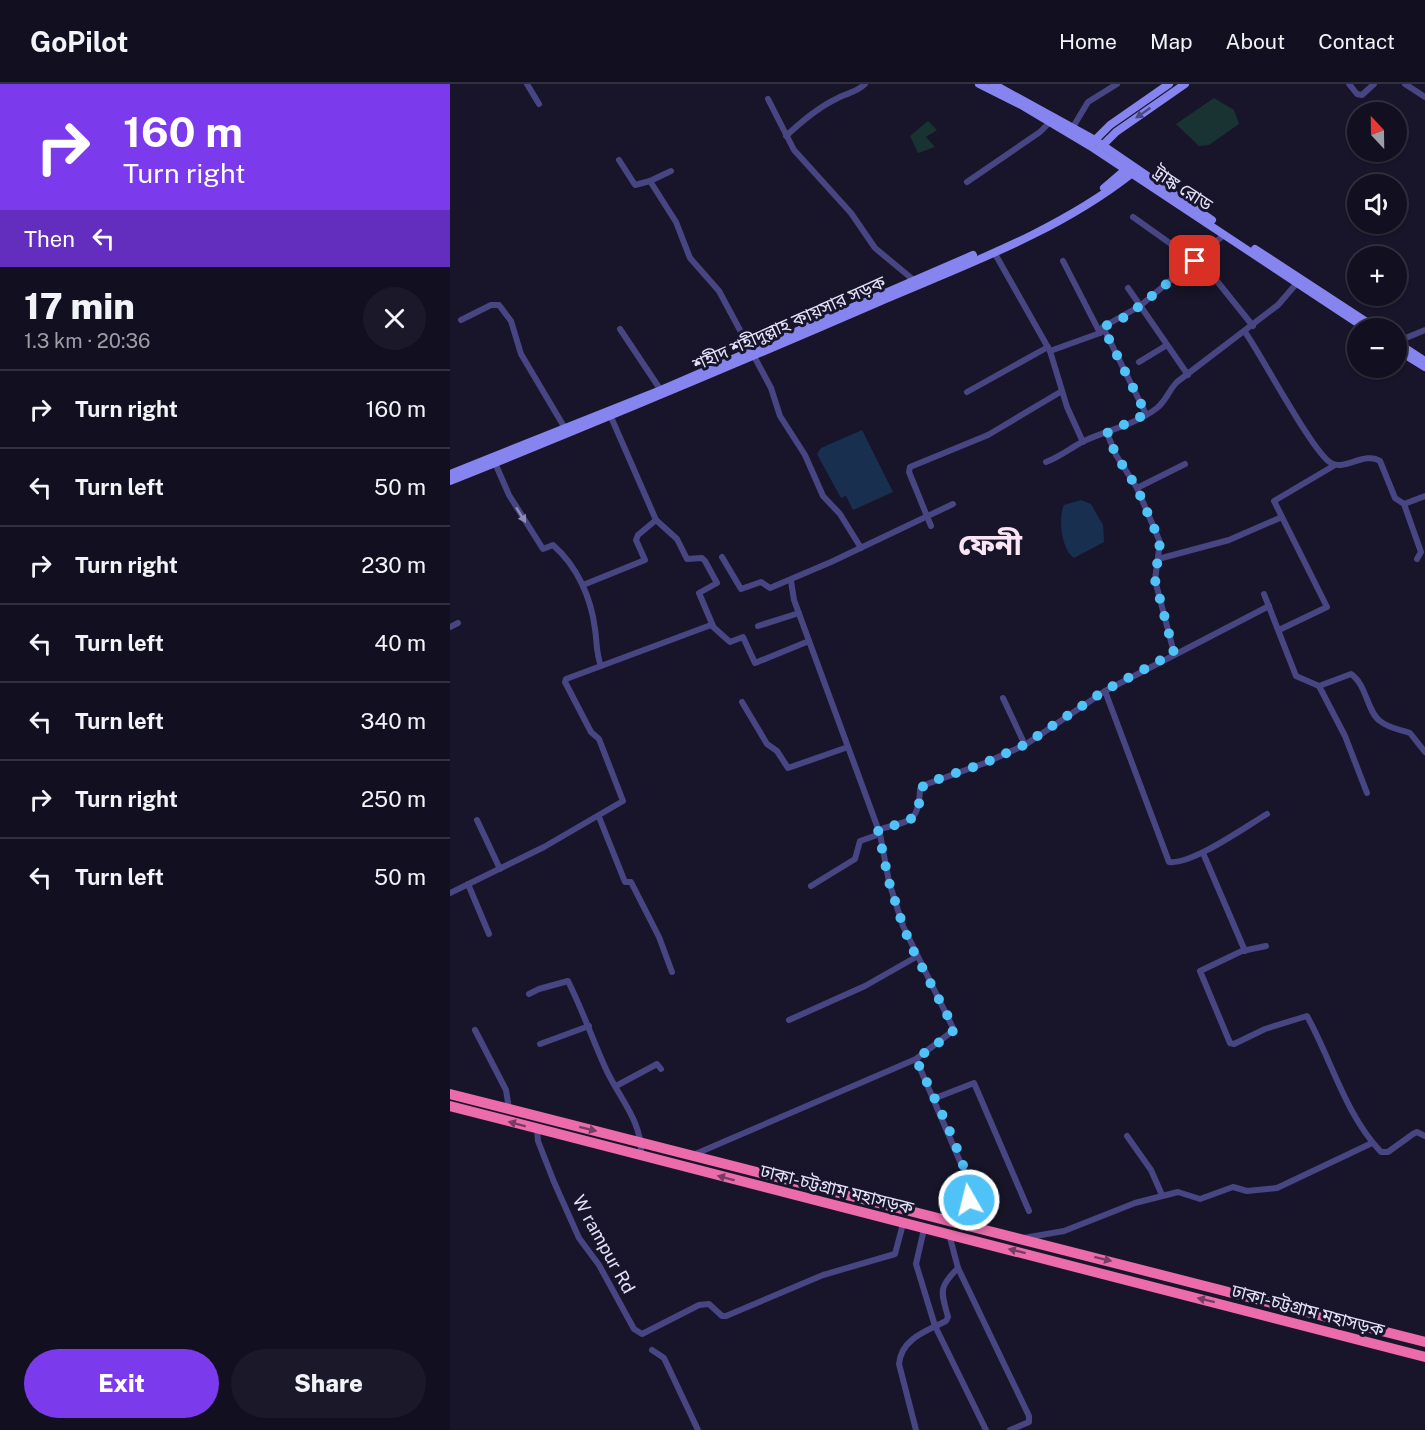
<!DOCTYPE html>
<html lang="en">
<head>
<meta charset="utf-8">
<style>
	body { margin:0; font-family:"Public Sans","Noto Sans Bengali",sans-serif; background:#1b1929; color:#f1f3f6; height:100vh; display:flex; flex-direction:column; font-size:22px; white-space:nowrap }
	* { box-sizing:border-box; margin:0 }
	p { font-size:20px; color:#9c9da5 }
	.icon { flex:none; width:33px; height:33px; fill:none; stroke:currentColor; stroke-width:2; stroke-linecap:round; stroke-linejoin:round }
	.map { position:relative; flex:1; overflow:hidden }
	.side { display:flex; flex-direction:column; background:#121020; width:450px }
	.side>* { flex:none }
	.hud { background:#7c3aed; color:#fff; overflow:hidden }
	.needle { width:39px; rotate:338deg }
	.controls { position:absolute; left:897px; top:18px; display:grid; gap:12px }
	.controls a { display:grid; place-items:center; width:60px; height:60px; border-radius:50%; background:#121020; box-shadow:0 2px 4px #0004,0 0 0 2px #31303e; font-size:30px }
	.pin { position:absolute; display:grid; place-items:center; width:51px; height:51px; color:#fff; margin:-26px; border-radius:12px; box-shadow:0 3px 9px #0006 }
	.me { position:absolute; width:66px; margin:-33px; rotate:352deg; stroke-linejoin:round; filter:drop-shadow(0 0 4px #0008) }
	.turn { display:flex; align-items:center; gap:21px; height:126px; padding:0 24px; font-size:27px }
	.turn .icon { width:78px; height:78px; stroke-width:2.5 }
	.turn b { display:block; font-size:42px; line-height:51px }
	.then { display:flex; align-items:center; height:57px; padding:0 24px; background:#0003; gap:12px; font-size:22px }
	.round { display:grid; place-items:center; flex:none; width:63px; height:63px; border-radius:32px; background:#1b1929 }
	.summary { display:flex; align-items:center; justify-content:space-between; height:102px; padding:0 24px }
	h1 { font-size:36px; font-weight:800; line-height:45px }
	.button { display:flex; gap:12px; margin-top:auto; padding:12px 24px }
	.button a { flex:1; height:69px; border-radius:36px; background:#7c3aed; color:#fff; font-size:24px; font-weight:800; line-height:69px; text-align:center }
	.button a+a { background:#1b1929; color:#f1f3f6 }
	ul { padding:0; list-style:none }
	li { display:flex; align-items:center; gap:18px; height:78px; padding:0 24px; border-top:2px solid #31303e }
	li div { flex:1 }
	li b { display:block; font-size:22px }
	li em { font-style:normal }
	header { display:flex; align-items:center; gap:36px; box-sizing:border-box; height:84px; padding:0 30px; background:#121020; border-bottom:2px solid #31303e }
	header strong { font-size:28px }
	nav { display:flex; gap:33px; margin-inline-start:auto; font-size:21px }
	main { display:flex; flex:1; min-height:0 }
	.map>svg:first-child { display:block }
	.green { fill:#193332 }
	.water { fill:#192f4f }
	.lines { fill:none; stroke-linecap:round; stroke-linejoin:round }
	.street { stroke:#474683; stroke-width:6 }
	.secondary { stroke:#8685ef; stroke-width:8 }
	.highway { stroke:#ec6cab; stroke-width:10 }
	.oneway { fill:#4a4783 }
	.oneway2 { fill:#8e8cb9 }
	.oneway3 { fill:#773c64 }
	.route { stroke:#4fc3f7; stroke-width:10; stroke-dasharray:0 18 }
	.labels { text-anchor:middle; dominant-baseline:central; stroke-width:6; stroke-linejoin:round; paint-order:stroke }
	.street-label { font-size:18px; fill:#e4e2fb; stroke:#18152a }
	.town-label { font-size:30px; font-weight:bold; fill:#fbe4f3; stroke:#18152a }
</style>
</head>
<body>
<header>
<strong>GoPilot</strong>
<nav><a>Home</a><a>Map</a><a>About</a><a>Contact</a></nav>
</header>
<main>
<section class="side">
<div class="hud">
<div class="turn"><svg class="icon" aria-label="right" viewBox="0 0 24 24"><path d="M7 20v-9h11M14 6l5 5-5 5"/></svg><div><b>160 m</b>Turn right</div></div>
<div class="then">Then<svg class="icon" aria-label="left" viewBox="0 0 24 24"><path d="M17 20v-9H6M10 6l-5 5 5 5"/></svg></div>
</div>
<div class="summary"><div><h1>17 min</h1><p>1.3 km · 20:36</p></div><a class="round"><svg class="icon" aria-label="close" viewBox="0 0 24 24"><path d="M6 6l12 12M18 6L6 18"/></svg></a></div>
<ul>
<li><svg class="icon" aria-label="right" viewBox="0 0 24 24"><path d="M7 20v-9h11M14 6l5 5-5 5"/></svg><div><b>Turn right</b></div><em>160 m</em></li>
<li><svg class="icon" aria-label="left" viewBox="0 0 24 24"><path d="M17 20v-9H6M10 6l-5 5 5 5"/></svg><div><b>Turn left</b></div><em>50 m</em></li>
<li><svg class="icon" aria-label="right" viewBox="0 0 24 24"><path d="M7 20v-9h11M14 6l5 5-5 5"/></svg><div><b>Turn right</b></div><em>230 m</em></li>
<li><svg class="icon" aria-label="left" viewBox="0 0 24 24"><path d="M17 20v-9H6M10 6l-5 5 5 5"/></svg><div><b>Turn left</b></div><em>40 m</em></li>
<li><svg class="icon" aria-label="left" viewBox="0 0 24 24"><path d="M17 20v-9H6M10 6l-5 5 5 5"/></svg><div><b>Turn left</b></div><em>340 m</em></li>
<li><svg class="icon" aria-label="right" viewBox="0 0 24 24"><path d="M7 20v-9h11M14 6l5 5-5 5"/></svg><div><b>Turn right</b></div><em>250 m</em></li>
<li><svg class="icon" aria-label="left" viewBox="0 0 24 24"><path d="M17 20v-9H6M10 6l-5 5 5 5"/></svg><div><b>Turn left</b></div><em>50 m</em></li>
</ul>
<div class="button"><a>Exit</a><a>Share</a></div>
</section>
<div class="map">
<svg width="975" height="1346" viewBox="0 0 975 1346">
	<rect width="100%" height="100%" fill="#18152a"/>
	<g class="green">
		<polygon points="764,14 784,26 789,40 759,61 749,62 726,40"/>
		<polygon points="478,37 487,46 476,53 485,63 468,69 460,52"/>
	</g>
	<g class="water">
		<polygon points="412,346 443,408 403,426 396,412 391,414 367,370 371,364"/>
		<path d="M631,416L641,420L653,441L654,458L624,474C611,465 608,434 614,421Z"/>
	</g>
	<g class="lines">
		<g class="street">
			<polyline points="77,0 89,20"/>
			<polyline points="899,0 907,10 912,11 924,0"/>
			<polyline points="955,0 975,13"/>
			<polyline points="318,15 344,66 401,129 425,164 466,198"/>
			<polyline points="623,43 638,18 667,0"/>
			<path d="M336,52C351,38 367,24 386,15C396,9 406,9 415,0"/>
			<polyline points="169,76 185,101 200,97 221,87"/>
			<polyline points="200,97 226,138 240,174 269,207 321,304 330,332 355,371 373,412 390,430 411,464"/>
			<polyline points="517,98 590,48 600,38"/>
			<polyline points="683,133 745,177 750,176 803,242"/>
			<polyline points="544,168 600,267 617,323 633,358"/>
			<polyline points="613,177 650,249"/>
			<polyline points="678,204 738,291"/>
			<polyline points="11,236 41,221 49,221 61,237 71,270 116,346"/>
			<polyline points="653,243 696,330"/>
			<polyline points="170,245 212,308"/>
			<path d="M795,248C812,272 863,369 881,379C895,387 915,367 930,377L945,414L954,420L971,468L967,475"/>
			<polyline points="946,258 975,246"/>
			<polyline points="600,267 650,249 653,243 690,222 774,151"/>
			<polyline points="689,278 717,261"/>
			<polyline points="517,308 598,263"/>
			<polyline points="657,349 666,371 687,404 710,458 705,496 724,569"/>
			<path d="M596,378C612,372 620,364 634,357C658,346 685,341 707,324C716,317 719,306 727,298L828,221L847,199"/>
			<path d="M45,379L59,411L93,465L103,461C127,482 141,513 145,545C147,557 146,570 151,582"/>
			<polyline points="687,404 735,380"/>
			<polyline points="954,420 975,412"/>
			<polyline points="206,436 227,455 237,475 252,474 255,477 267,499 249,509 263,542"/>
			<polyline points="481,442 459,388 460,383 538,351 612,307"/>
			<polyline points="272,473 291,505 311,498 320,504 381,478 503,420"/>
			<polyline points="708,475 779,456 832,433"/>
			<polyline points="133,501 195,476 186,456 188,451 206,436 161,333"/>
			<polyline points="814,510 846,592 869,602 895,652 917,709"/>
			<polyline points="308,542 349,529"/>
			<polyline points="0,543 8,539"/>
			<polyline points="829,546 877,523 824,417 885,381"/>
			<path d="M869,602L901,590C917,601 917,628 930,637C940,645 949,645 960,649L975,668"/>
			<path d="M655,607L719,778C742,781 795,743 817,730"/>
			<polyline points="553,614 575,661"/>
			<polyline points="292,618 317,660 327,667 338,684 398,663"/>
			<polyline points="149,733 175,798 181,798 209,853 222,888"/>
			<polyline points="27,736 50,785"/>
			<path d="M428,746C458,736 469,741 470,705L477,700L535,679L575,661L655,607L819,522"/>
			<polyline points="753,769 795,867"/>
			<polyline points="18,800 39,850"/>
			<polyline points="361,802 405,775 410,757 430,750"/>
			<polyline points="0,809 94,763 173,717 149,655 141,648 115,598 116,595 261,541 280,558 293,553 305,579 359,557"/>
			<path d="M816,862L792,867L750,887L780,959L784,960L815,945L857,932C882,977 895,1030 931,1068H938L963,1050L967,1048L975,1052"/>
			<path d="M79,910L89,905L118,897C132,925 142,954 155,983C168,1013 193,1037 191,1072"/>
			<polyline points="339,936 415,902 466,873"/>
			<polyline points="25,946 56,1006 59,1025"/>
			<polyline points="90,960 139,942"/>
			<path d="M466,975L518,1096C522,1118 512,1124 496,1135"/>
			<polyline points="166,1002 207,980 211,985"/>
			<polyline points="483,1015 524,999 579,1127"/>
			<polyline points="87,1046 88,1057 104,1098 129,1154 149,1181 184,1245 192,1250 249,1221 259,1220 272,1232 276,1232 373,1191 445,1170 453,1140"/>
			<polyline points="677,1052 701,1086 712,1111"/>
			<polyline points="243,1071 466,975 504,946 453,842 439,798 430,750 344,516 341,497"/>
			<polyline points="474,1145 466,1180 485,1242 536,1346"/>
			<polyline points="574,1154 614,1147 685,1119 728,1108 750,1115 783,1103 797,1107 827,1104 922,1059"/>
			<polyline points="508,1184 579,1332 579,1338 560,1346"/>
			<polyline points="202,1266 214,1274 248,1346"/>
			<path d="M466,1346L449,1280C451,1255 476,1247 496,1237L498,1233C491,1207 488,1204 508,1184L499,1150"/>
		</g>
		<g class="secondary">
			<polyline points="529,0 573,22 640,62 915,244"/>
			<polyline points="543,0 645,56 762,136"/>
			<polyline points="642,59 660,41 719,0"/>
			<polyline points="649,65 666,48 735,0"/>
			<polyline points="654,104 675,86"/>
			<polyline points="805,165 926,244"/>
			<polyline points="946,258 975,277"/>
			<polyline points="946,265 975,283"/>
			<polyline points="0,390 211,306 523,171"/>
			<path d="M0,397C145,339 288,279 431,217C517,180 607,148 681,90"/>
		</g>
		<g class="highway">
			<polyline points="0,1010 975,1258"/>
			<polyline points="0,1022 975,1273"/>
		</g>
	</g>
	<defs><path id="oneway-solid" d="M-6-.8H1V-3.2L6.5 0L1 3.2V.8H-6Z" transform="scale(1.5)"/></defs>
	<use class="oneway" href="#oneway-solid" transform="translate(693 29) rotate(145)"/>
	<use class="oneway2" href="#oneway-solid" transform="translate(71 431) rotate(58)"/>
	<g class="oneway3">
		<use href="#oneway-solid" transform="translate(67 1040) rotate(-165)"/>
		<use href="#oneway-solid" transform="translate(138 1045) rotate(14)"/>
		<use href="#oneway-solid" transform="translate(276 1094) rotate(-165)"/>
		<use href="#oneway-solid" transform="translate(567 1167) rotate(-166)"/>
		<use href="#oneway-solid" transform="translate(653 1175) rotate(14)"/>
		<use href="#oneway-solid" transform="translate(756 1216) rotate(-166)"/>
	</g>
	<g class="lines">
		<path class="route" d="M519,1116C524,1088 479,1005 466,975L502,949L504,944L463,866L453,842L439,798L428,746C458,736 470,741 470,705L477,699L535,679L574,661L654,607L724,569L705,496L710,458L687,404L666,371L657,349L696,330L653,243L677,232L745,177"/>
	</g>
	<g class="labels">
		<g class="street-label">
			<text transform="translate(733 104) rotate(33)">ট্রাঙ্ক রোড</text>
			<text transform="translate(339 239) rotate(-24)">শহীদ শহীদুল্লাহ কায়সার সড়ক</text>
			<text transform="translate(387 1105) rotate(14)">ঢাকা-চট্টগ্রাম মহাসড়ক</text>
			<text transform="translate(154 1160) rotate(61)">W rampur Rd</text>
			<text transform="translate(858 1226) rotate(15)">ঢাকা-চট্টগ্রাম মহাসড়ক</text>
		</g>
		<g class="town-label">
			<text x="540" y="460">ফেনী</text>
		</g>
	</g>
</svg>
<div class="controls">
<a><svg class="needle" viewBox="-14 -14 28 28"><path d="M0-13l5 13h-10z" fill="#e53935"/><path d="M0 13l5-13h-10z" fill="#9c9da5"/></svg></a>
<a><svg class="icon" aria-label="sound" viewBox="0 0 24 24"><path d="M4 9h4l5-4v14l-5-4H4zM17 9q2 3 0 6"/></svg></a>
<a>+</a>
<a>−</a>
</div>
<div class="pin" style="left:745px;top:177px;background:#d93025"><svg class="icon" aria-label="arrive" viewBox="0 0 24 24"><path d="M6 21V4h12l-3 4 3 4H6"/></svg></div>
<svg class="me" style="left:519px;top:1116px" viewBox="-20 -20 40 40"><circle r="17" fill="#4fc3f7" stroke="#fff" stroke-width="3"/><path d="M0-11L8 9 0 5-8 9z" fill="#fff"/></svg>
</div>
</main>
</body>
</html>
